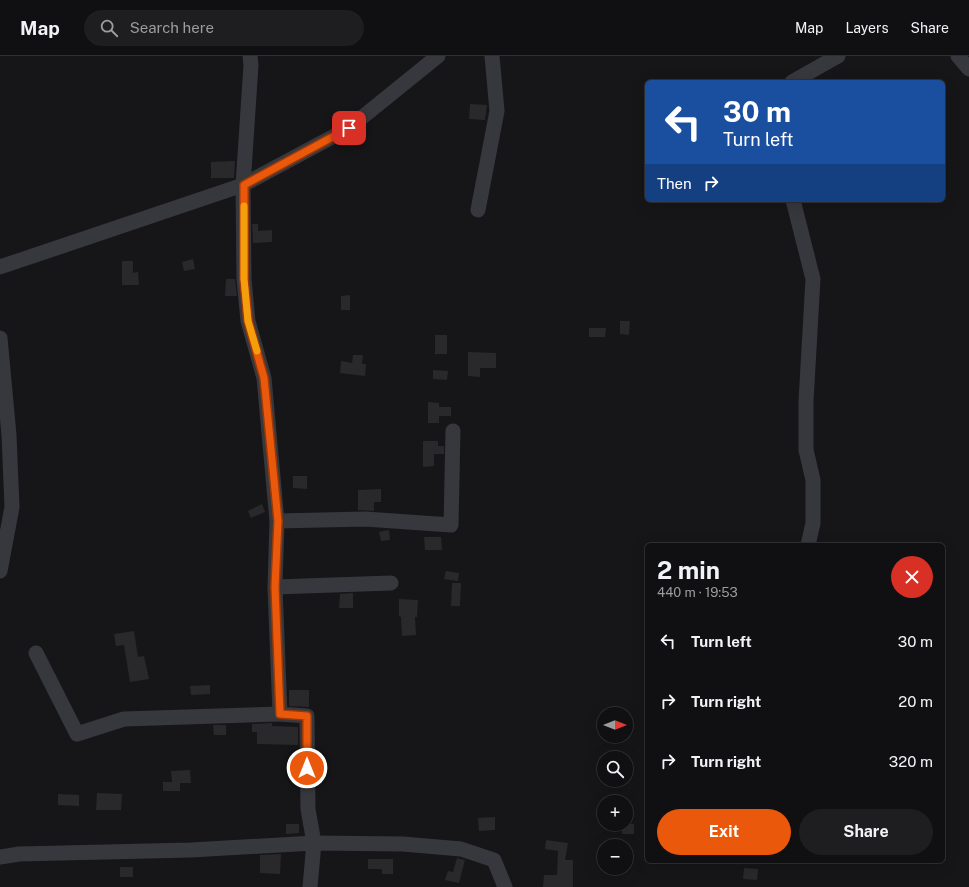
<!DOCTYPE html>
<html lang="en">
<head>
<meta charset="utf-8">
<style>
	body { margin:0; font-family:"Public Sans",sans-serif; background:#1e1e20; color:#f1f3f6; height:100vh; display:flex; flex-direction:column; font-size:15px; white-space:nowrap }
	* { box-sizing:border-box; margin:0 }
	p { font-size:13px; color:#9c9d9f }
	.icon { flex:none; width:22px; height:22px; fill:none; stroke:currentColor; stroke-width:2; stroke-linecap:round; stroke-linejoin:round }
	.map { position:relative; flex:1; overflow:hidden }
	.panel { position:absolute; left:645px; top:487px; width:300px; height:320px; display:flex; flex-direction:column; background:#101012; border-radius:6px; box-shadow:0 4px 16px #0002,0 0 0 1px #303032 }
	.panel>* { flex:none }
	.hud { position:absolute; left:645px; top:24px; width:300px; height:122px; border-radius:6px; box-shadow:0 4px 16px #0002,0 0 0 1px #303032; background:#1a4fa0; color:#fff; overflow:hidden }
	.needle { width:26px; rotate:90deg }
	.tools { position:absolute; left:597px; top:651px; display:grid; gap:8px }
	.tools a { display:grid; place-items:center; width:36px; height:36px; border-radius:50%; background:#101012; box-shadow:0 4px 16px #0002,0 0 0 1px #303032; font-size:20px }
	.pin { position:absolute; display:grid; place-items:center; width:34px; height:34px; color:#fff; margin:-17px; border-radius:8px; box-shadow:0 2px 6px #0006 }
	.me { position:absolute; width:44px; margin:-22px; rotate:0deg; stroke-linejoin:round; filter:drop-shadow(0 0 3px #0008) }
	.turn { display:flex; align-items:center; gap:14px; height:84px; padding:0 12px; font-size:18px }
	.turn .icon { width:52px; height:52px; stroke-width:2.5 }
	.turn b { display:block; font-size:28px; line-height:34px }
	.then { display:flex; align-items:center; height:38px; padding:0 12px; background:#0003; gap:8px; font-size:15px }
	.round { display:grid; place-items:center; flex:none; width:42px; height:42px; border-radius:21px; background:#1e1e20 }
	.overview { display:flex; align-items:center; justify-content:space-between; height:68px; padding:0 12px }
	h1 { font-size:24px; font-weight:700; line-height:30px }
	.action { display:flex; gap:8px; margin-top:auto; padding:8px 12px }
	.action a { flex:1; height:46px; border-radius:24px; background:#ea580c; color:#fff; font-size:16px; font-weight:700; line-height:46px; text-align:center }
	.action a+a { background:#1e1e20; color:#f1f3f6 }
	ul { padding:0; list-style:none }
	li { display:flex; align-items:center; gap:12px; height:60px; padding:0 12px }
	li div { flex:1 }
	li b { display:block; font-size:15px }
	li em { font-style:normal }
	header { display:flex; align-items:center; gap:24px; box-sizing:border-box; height:56px; padding:0 20px; background:#101012; border-bottom:1px solid #303032 }
	header strong { font-size:19px }
	nav { display:flex; gap:22px; margin-inline-start:auto; font-size:14px }
	.search { width:280px; height:36px; background:#1e1e20; display:flex; align-items:center; gap:10px; box-sizing:border-box; padding:0 14px; border-radius:22px; color:#9c9d9f; font-size:15px }
	.map>svg:first-child { display:block }
	.building { fill:#29292c }
	.lines { fill:none; stroke-linecap:round; stroke-linejoin:round }
	.minor { stroke:#37383d; stroke-width:15 }
	.route-casing { stroke:#983908; stroke-width:10 }
	.route { stroke:#ea580c; stroke-width:7 }
	.slow { stroke:#f59e0b; stroke-width:7 }
</style>
</head>
<body>
<header>
<strong>Map</strong>
<div class="search"><svg class="icon" aria-label="search" viewBox="0 0 24 24"><circle cx="10" cy="10" r="6"/><path d="M15 15l6 6"/></svg>Search here</div>
<nav><a>Map</a><a>Layers</a><a>Share</a></nav>
</header>
<div class="map">
<svg width="969" height="831" viewBox="0 0 969 831">
	<rect width="100%" height="100%" fill="#161618"/>
	<g class="building">
		<polygon points="470,48 487,49 485,64 469,63"/>
		<polygon points="235,105 234,122 211,122 211,106"/>
		<polygon points="252,168 258,168 258,175 272,174 272,186 253,187"/>
		<polygon points="193,203 195,213 184,215 182,206"/>
		<polygon points="122,205 133,205 133,217 138,216 139,229 122,229"/>
		<polygon points="226,223 235,223 237,240 225,240"/>
		<polygon points="350,239 350,254 341,254 341,240"/>
		<polygon points="620,265 630,265 629,279 620,278"/>
		<polygon points="589,272 606,272 605,281 589,281"/>
		<rect x="435" y="279" width="12" height="19"/>
		<polygon points="468,296 496,297 496,312 480,312 480,321 468,320"/>
		<polygon points="353,299 363,299 362,308 366,308 365,320 340,317 341,305 352,307"/>
		<polygon points="433,314 448,315 447,324 433,323"/>
		<polygon points="428,346 439,347 439,351 451,351 451,360 439,360 439,367 428,367"/>
		<polygon points="423,385 438,385 438,390 444,390 444,398 434,398 434,410 423,411"/>
		<polygon points="293,420 307,420 307,433 293,432"/>
		<polygon points="381,433 381,446 374,446 374,455 358,454 358,434"/>
		<polygon points="262,448 265,456 251,462 248,455"/>
		<polygon points="389,474 390,484 381,485 379,476"/>
		<polygon points="424,481 441,481 442,494 425,494"/>
		<polygon points="446,515 459,517 458,525 444,523"/>
		<polygon points="452,527 461,527 460,550 451,550"/>
		<polygon points="353,537 353,552 339,552 340,538"/>
		<polygon points="399,543 418,544 417,561 415,561 416,579 402,580 401,561 399,560"/>
		<polygon points="134,575 138,601 144,600 149,623 130,626 124,589 116,590 114,578"/>
		<polygon points="210,629 210,638 191,639 190,630"/>
		<polygon points="289,634 309,634 309,651 289,650"/>
		<polygon points="272,667 272,670 298,671 298,689 257,688 257,676 252,676 252,668"/>
		<polygon points="213,669 226,669 226,679 214,679"/>
		<polygon points="190,714 191,727 180,727 180,735 163,735 163,726 172,726 171,715"/>
		<polygon points="97,737 122,738 121,754 96,754"/>
		<polygon points="58,738 79,739 79,750 58,749"/>
		<polygon points="495,761 495,774 479,775 478,762"/>
		<polygon points="286,768 299,768 299,777 286,778"/>
		<rect x="622" y="768" width="12" height="10"/>
		<polygon points="546,784 568,787 565,804 573,804 573,831 543,831 544,819 557,819 558,795 545,793"/>
		<polygon points="281,798 280,818 260,817 260,799"/>
		<polygon points="457,802 465,804 459,827 445,824 448,815 453,816"/>
		<polygon points="368,803 393,803 393,818 382,818 382,813 368,813"/>
		<rect x="120" y="811" width="13" height="10"/>
		<polygon points="744,812 758,813 757,824 743,823"/>
	</g>
	<g class="lines">
		<g class="minor">
			<polyline points="250,0 251,9 243,129 244,223 248,265 264,322 277,465 275,531 280,658 307,660 308,753 314,787 310,831"/>
			<polyline points="958,0 969,13"/>
			<polyline points="792,26 838,0"/>
			<polyline points="793,144 813,223 806,345 806,394 813,424 813,467 808,489"/>
			<polyline points="478,154 497,55 492,0"/>
			<polyline points="0,211 243,129 349,72 438,0"/>
			<polyline points="0,282 9,379 12,451 0,515"/>
			<polyline points="277,465 365,463 451,469 453,375"/>
			<polyline points="275,531 391,527"/>
			<polyline points="36,597 77,678 124,663 280,658"/>
			<polyline points="0,801 19,798 191,794 314,787 403,788 461,793 494,804 505,831"/>
		</g>
	</g>
	<g class="lines">
		<defs>
			<polyline id="route" points="307,712 307,660 280,658 275,531 278,465 264,322 248,265 244,223 244,129 349,72"/>
		</defs>
		<use href="#route" class="route-casing"/>
		<use href="#route" class="route"/>
		<polyline class="slow" points="244,150 244,223 248,265 257,295"/>
	</g>
</svg>
<div class="tools">
<a><svg class="needle" viewBox="-14 -14 28 28"><path d="M0-13l5 13h-10z" fill="#e53935"/><path d="M0 13l5-13h-10z" fill="#9c9d9f"/></svg></a>
<a><svg class="icon" aria-label="search" viewBox="0 0 24 24"><circle cx="10" cy="10" r="6"/><path d="M15 15l6 6"/></svg></a>
<a>+</a>
<a>−</a>
</div>
<div class="pin" style="left:349px;top:72px;background:#d93025"><svg class="icon" aria-label="arrive" viewBox="0 0 24 24"><path d="M6 21V4h12l-3 4 3 4H6"/></svg></div>
<svg class="me" style="left:307px;top:712px" viewBox="-20 -20 40 40"><circle r="17" fill="#ea580c" stroke="#fff" stroke-width="3"/><path d="M0-11L8 9 0 5-8 9z" fill="#fff"/></svg>
<div class="hud">
<div class="turn"><svg class="icon" aria-label="left" viewBox="0 0 24 24"><path d="M17 20v-9H6M10 6l-5 5 5 5"/></svg><div><b>30 m</b>Turn left</div></div>
<div class="then">Then<svg class="icon" aria-label="right" viewBox="0 0 24 24"><path d="M7 20v-9h11M14 6l5 5-5 5"/></svg></div>
</div>
<section class="panel">
<div class="overview"><div><h1>2 min</h1><p>440 m · 19:53</p></div><a class="round" style="background:#d93025;color:#fff"><svg class="icon" aria-label="close" viewBox="0 0 24 24"><path d="M6 6l12 12M18 6L6 18"/></svg></a></div>
<ul>
<li><svg class="icon" aria-label="left" viewBox="0 0 24 24"><path d="M17 20v-9H6M10 6l-5 5 5 5"/></svg><div><b>Turn left</b></div><em>30 m</em></li>
<li><svg class="icon" aria-label="right" viewBox="0 0 24 24"><path d="M7 20v-9h11M14 6l5 5-5 5"/></svg><div><b>Turn right</b></div><em>20 m</em></li>
<li><svg class="icon" aria-label="right" viewBox="0 0 24 24"><path d="M7 20v-9h11M14 6l5 5-5 5"/></svg><div><b>Turn right</b></div><em>320 m</em></li>
</ul>
<div class="action"><a>Exit</a><a>Share</a></div>
</section>
</div>
</body>
</html>
